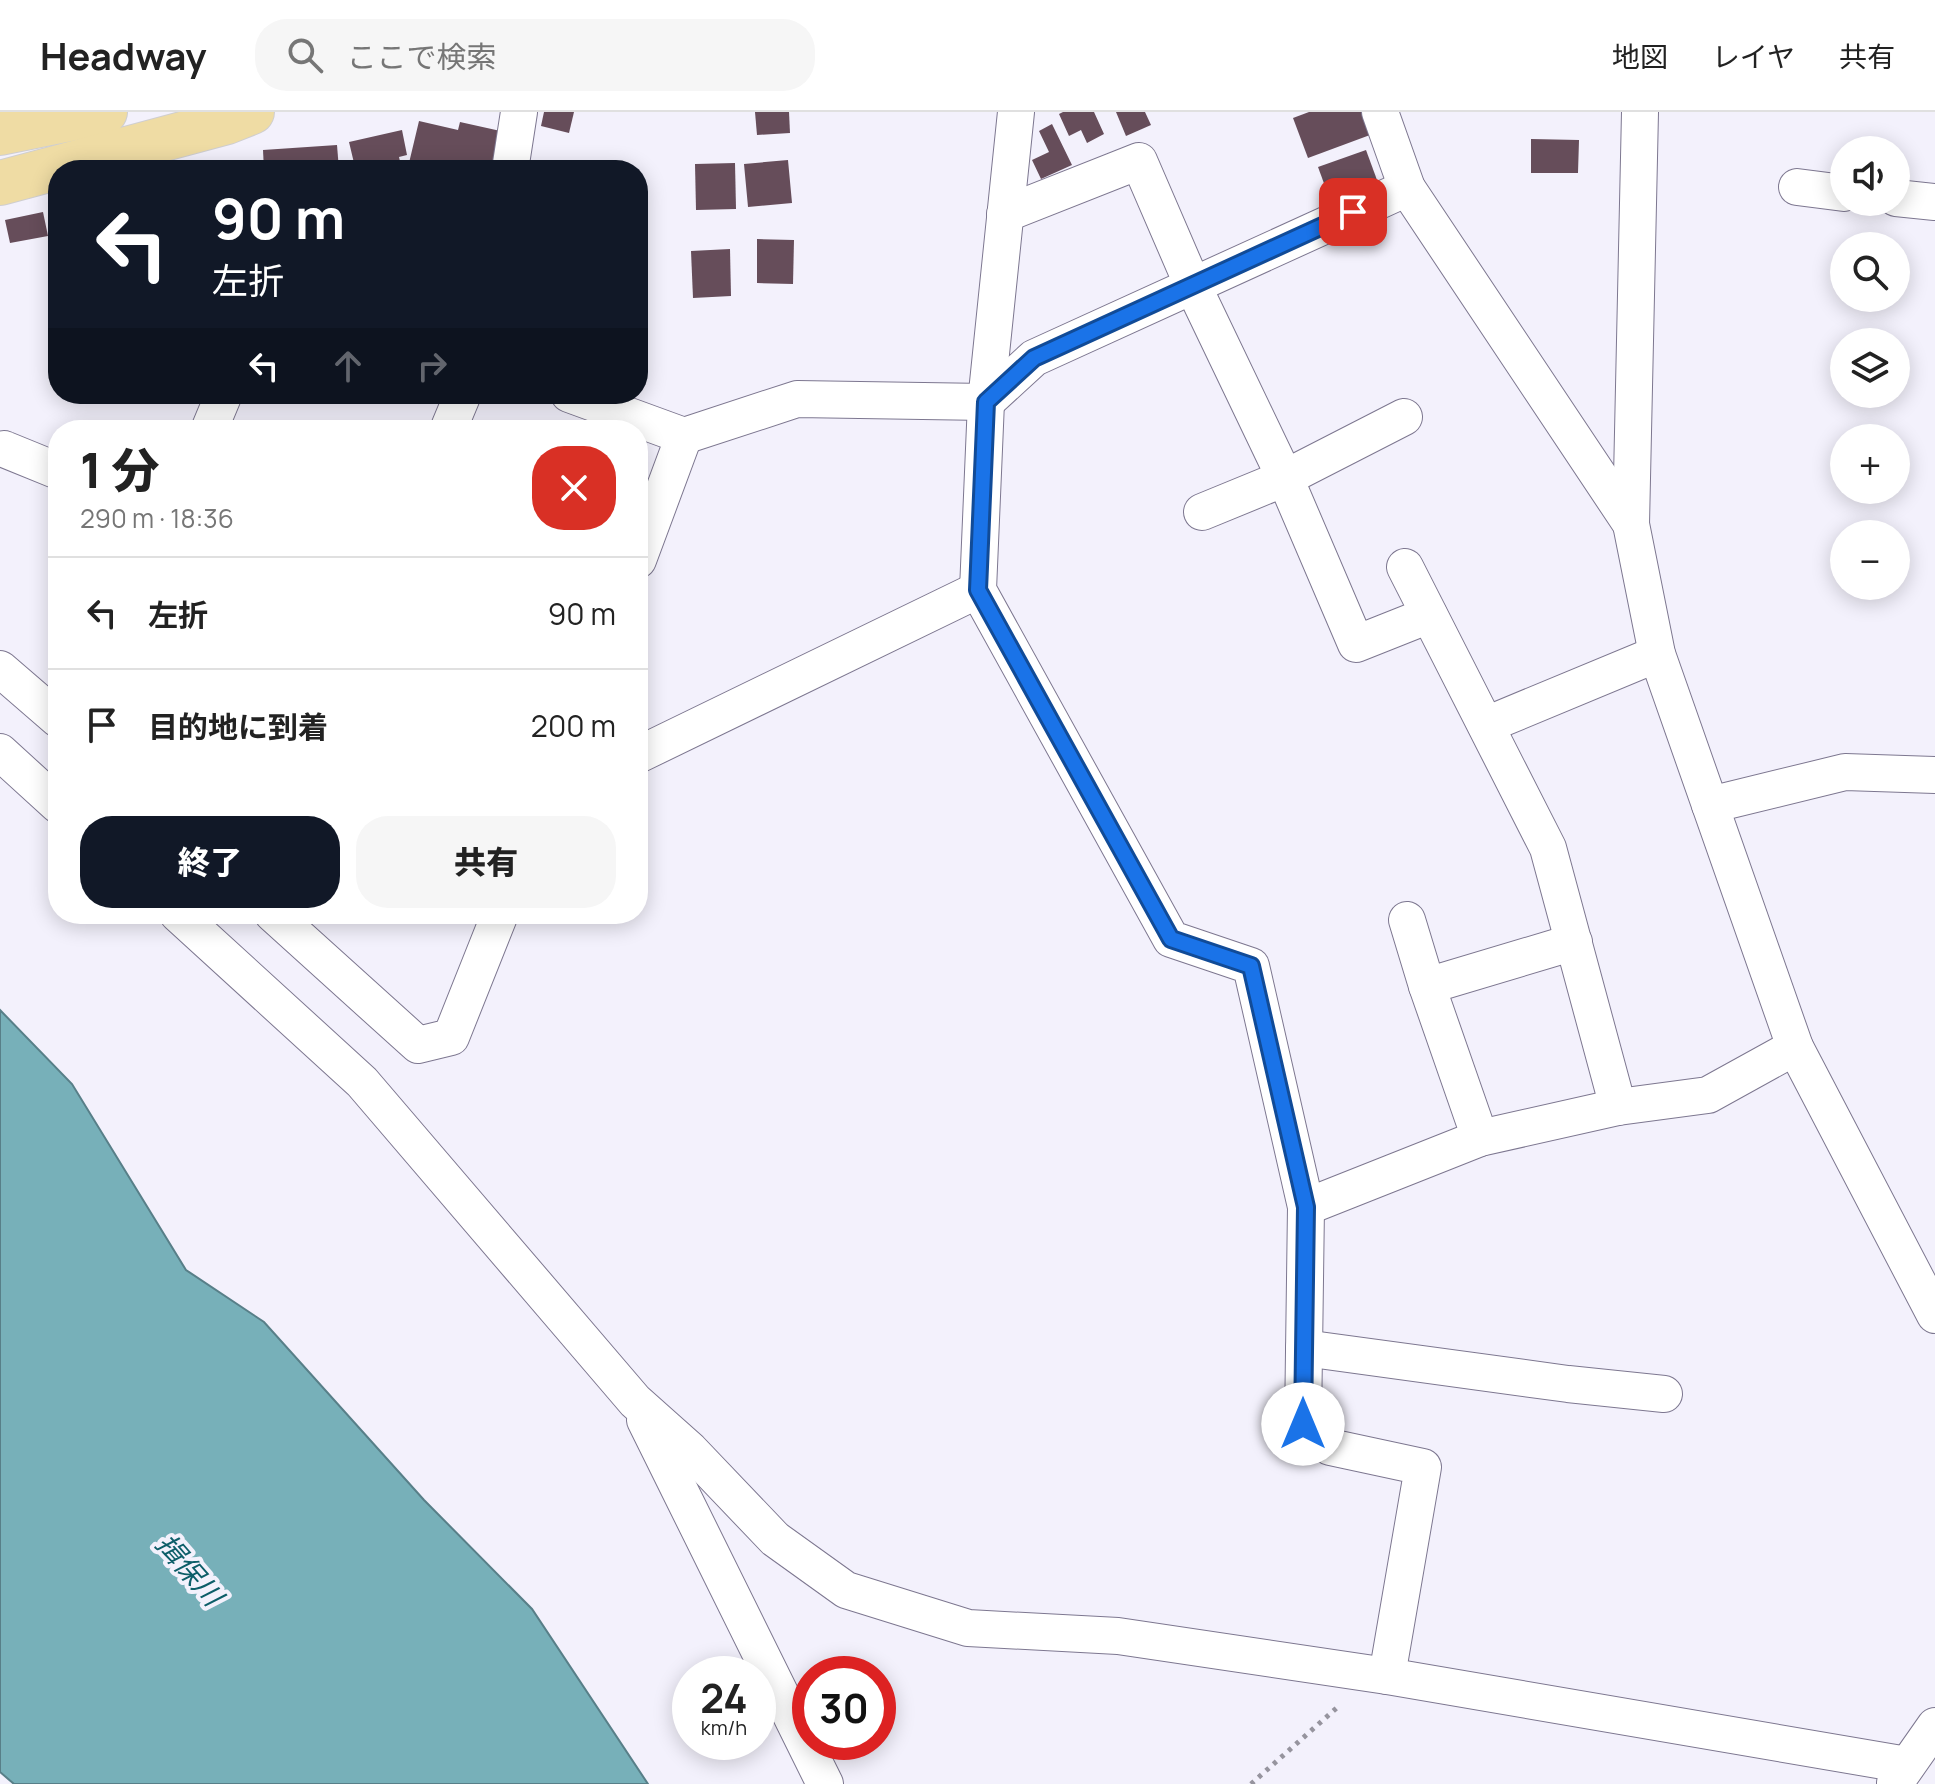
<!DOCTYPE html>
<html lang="ja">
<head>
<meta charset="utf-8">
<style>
	body { margin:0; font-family:Manrope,"Noto Sans JP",sans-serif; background:#f6f6f6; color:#222; height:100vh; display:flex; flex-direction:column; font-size:30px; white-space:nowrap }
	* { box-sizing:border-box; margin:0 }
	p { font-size:26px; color:#767676 }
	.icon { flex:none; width:44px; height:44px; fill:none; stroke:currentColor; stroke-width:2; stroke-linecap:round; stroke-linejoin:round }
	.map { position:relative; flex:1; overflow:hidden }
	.side { position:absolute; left:48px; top:308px; width:600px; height:504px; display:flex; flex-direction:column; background:#fff; border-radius:32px; box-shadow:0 4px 20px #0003 }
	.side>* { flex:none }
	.hud { position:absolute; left:48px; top:48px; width:600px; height:244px; border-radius:32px; box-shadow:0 4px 20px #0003; background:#111827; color:#fff; overflow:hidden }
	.controls { position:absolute; left:1830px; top:24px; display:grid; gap:16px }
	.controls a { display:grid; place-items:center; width:80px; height:80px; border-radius:50%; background:#fff; box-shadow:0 4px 20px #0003; font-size:40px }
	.speed { position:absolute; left:672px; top:1544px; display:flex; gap:16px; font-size:40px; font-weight:700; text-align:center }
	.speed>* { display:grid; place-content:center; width:104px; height:104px; border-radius:50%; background:#fff; box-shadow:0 4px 20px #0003; line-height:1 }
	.speed small { font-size:20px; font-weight:400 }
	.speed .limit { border:12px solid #d22; background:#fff; color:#111 }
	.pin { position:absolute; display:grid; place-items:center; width:68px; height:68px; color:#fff; margin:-34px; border-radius:16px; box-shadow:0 4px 12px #0006 }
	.me { position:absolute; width:88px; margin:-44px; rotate:0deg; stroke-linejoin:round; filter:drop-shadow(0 0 6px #0008) }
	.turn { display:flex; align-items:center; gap:28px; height:168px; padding:0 32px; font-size:36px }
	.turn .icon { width:104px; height:104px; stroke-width:2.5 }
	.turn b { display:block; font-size:56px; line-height:68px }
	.lanes { display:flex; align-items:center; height:76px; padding:0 32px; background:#0003; justify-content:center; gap:40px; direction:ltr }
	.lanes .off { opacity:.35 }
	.round { display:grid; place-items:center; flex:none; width:84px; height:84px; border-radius:32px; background:#f6f6f6 }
	.overview { display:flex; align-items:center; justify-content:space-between; height:136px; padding:0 32px }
	h1 { font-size:48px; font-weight:800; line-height:60px }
	.button { display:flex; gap:16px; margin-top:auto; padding:16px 32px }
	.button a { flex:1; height:92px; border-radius:32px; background:#111827; color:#fff; font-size:32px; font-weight:800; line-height:92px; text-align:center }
	.button a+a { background:#f6f6f6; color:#222 }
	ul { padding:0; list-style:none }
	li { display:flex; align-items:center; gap:24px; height:112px; padding:0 32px; border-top:2px solid #e0e0e0 }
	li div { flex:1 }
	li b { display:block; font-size:30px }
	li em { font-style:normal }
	header { display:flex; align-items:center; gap:48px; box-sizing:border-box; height:112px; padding:0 40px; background:#fff; border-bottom:2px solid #e0e0e0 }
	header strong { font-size:38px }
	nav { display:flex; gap:44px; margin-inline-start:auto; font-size:28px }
	.search { width:560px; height:72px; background:#f6f6f6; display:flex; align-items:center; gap:20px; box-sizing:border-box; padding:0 28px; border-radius:32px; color:#767676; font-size:30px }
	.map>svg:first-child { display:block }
	.water { fill:#77b0b9; stroke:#587f88; stroke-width:2 }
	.building { fill:#664d5a }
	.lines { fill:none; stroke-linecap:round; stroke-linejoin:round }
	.minor-casing { stroke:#7d7790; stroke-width:38 }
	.trunk-casing { stroke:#cfced0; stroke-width:46 }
	.path { stroke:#96949e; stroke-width:5; stroke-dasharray:4 6; stroke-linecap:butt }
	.minor { stroke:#fff; stroke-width:36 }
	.trunk { stroke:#efdca4; stroke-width:44 }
	.route-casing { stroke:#114b97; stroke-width:20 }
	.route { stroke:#1a73e8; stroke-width:14 }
	.labels { text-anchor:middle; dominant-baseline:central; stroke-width:8; stroke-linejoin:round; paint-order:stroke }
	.water-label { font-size:28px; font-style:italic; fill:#0d5e69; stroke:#f3f1fc }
</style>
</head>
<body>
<header>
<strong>Headway</strong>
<div class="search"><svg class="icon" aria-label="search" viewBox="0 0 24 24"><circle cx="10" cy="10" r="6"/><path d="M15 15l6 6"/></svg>ここで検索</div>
<nav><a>地図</a><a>レイヤ</a><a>共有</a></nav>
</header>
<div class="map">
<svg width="1935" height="1672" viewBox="0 0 1935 1672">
	<rect width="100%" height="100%" fill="#f3f1fc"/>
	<polygon class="water" points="0,898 72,972 186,1158 264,1210 424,1388 532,1497 648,1672 14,1672 0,1660"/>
	<g class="building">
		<polygon points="544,0 574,0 569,21 541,14"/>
		<polygon points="755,0 789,0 790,21 757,23"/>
		<polygon points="1063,0 1094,0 1104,22 1087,31 1081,18 1069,24 1059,2"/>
		<polygon points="1116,0 1145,0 1151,13 1126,24"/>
		<polygon points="1309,0 1361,0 1370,23 1308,46 1293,6"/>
		<polygon points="419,9 458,18 460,10 505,20 496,58 439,58 409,51"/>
		<polygon points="1052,12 1072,53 1041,67 1032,48 1049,40 1039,19"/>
		<polygon points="402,18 407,43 399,45 402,58 346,58 345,53 354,51 349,30"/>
		<polygon points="1531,27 1579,28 1578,61 1531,61"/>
		<polygon points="337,33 339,58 264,58 263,38"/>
		<polygon points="1366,38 1377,68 1329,85 1318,55"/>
		<polygon points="788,48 792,91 748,95 744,52"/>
		<polygon points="735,51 736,97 696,98 695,52"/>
		<polygon points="43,100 48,124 10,131 5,108"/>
		<polygon points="757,127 794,128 793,172 757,171"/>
		<polygon points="730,137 731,184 693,186 691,139"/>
	</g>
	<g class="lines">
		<defs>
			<g id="minor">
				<polyline points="1016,0 986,290 978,478 1171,827 1251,854 1306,1095 1303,1312 1330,1335 1423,1355 1387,1564"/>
				<polyline points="1380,0 1407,76 1631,412"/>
				<polyline points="1640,0 1631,412 1657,542 1795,935 1935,1203"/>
				<polyline points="510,58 519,0"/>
				<polyline points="1797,75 1844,81"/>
				<polyline points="1896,86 1935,90"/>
				<polyline points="1005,102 1139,49 1193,174 1285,366 1356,532 1429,503"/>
				<polyline points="569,282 684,324 797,287 986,290 1034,246 1407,76"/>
				<polyline points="209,318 224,282"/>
				<polyline points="448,318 463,282"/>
				<polyline points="4,337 58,359"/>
				<polyline points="1202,400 1285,366 1404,305"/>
				<polyline points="638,448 684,324"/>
				<polyline points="1405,455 1548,736 1618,995"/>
				<polyline points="0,557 58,607"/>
				<polyline points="1486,613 1657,542"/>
				<polyline points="0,640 58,693"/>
				<polyline points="638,643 978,478"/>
				<polyline points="1710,693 1845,660 1935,663"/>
				<polyline points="178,802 362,970 635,1289 690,1338 775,1427 846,1478 968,1516 1118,1524 1387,1564 1907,1653"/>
				<polyline points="273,802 418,933 451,925 500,802"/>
				<polyline points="1407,808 1427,874 1480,1026"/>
				<polyline points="1427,874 1574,830"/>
				<polyline points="1306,1095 1480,1026 1618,995 1708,983 1795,935"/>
				<polyline points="1304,1236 1568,1272 1664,1282"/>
				<polyline points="645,1308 825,1672"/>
				<polyline points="1895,1671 1935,1614"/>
			</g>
			<g id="trunk">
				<polyline points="0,21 105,0"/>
				<polyline points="0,71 227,10 252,0"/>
			</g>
		</defs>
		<use href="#minor" class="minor-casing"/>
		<use href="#trunk" class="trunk-casing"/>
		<polyline class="path" points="1251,1672 1340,1593"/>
		<use href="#minor" class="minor"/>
		<use href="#trunk" class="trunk"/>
	</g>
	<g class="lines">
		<defs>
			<polyline id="route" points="1303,1312 1306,1095 1251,854 1171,827 978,478 986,290 1034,246 1353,100"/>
		</defs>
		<use href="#route" class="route-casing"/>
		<use href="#route" class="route"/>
	</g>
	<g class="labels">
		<g class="water-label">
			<text transform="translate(190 1457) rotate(49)">揖保川</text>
		</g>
	</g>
</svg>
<div class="controls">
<a><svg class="icon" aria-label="sound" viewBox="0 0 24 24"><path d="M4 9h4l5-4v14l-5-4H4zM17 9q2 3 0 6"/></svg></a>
<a><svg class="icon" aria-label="search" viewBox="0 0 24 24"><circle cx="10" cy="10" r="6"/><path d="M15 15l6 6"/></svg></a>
<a><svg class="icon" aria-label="layers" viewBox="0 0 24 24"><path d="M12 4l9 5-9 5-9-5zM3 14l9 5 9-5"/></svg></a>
<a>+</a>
<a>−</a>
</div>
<div class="speed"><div>24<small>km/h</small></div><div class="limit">30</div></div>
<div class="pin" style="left:1353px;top:100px;background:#d93025"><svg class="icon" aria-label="arrive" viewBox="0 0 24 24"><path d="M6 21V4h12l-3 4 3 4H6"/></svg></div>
<svg class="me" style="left:1303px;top:1312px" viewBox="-20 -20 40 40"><circle r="19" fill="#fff"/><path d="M0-13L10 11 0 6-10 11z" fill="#1a73e8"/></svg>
<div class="hud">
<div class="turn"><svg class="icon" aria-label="left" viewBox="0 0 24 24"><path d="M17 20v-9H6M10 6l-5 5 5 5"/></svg><div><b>90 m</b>左折</div></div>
<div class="lanes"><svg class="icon" aria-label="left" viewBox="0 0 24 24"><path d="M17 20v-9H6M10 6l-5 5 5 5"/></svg><svg class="icon off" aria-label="ahead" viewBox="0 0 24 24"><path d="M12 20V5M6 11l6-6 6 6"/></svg><svg class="icon off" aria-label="right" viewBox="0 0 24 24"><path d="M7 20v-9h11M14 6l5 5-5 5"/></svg></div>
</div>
<section class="side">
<div class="overview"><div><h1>1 分</h1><p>290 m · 18:36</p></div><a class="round" style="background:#d93025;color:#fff"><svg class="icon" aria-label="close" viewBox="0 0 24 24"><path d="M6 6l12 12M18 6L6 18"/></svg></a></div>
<ul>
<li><svg class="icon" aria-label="left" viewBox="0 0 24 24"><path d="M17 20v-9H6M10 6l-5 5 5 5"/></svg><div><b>左折</b></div><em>90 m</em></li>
<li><svg class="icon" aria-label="arrive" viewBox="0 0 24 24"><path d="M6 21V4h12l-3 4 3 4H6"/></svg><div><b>目的地に到着</b></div><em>200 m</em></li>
</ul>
<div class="button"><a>終了</a><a>共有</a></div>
</section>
</div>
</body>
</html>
